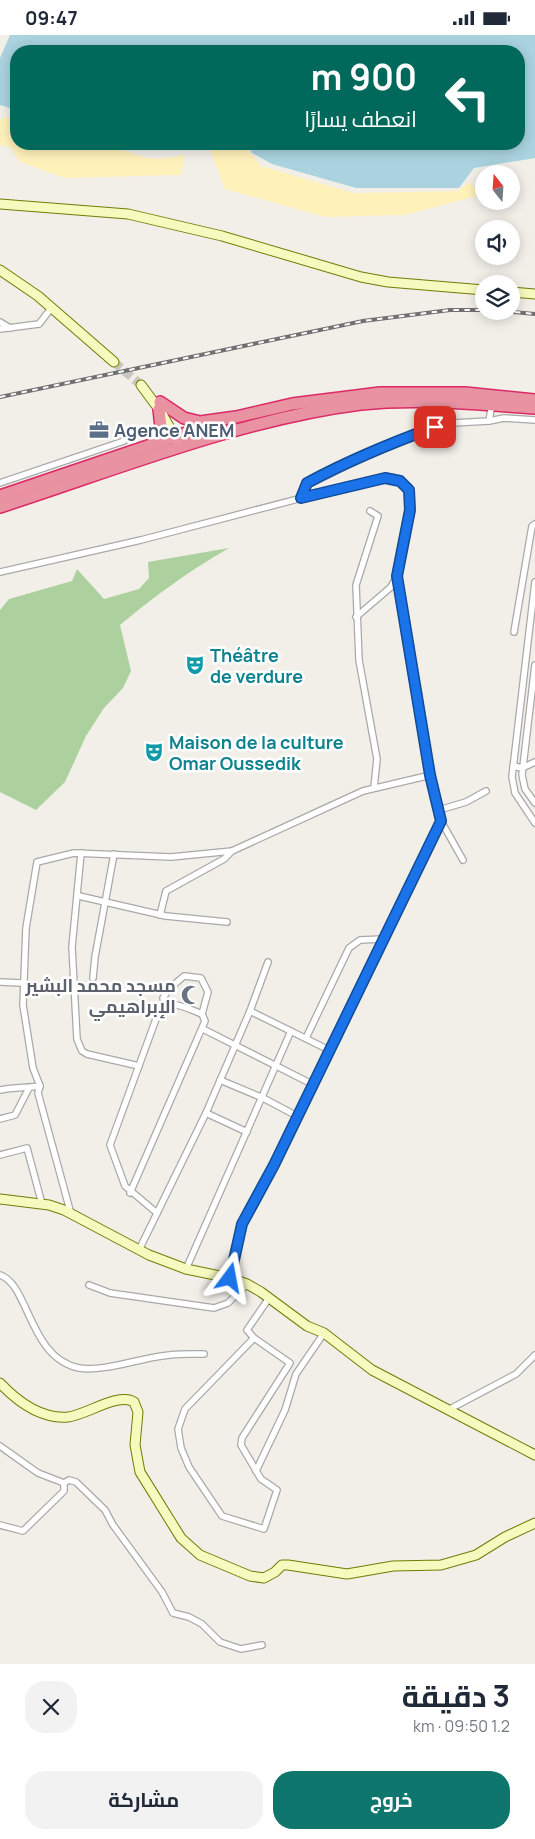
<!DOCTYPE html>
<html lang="ar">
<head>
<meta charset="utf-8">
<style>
	body { margin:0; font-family:Manrope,Cairo,sans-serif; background:#f2f2f3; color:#1f2937; direction:rtl; height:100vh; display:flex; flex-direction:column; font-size:19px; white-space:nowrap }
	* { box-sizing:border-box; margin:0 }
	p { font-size:16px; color:#747a83 }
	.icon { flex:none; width:28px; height:28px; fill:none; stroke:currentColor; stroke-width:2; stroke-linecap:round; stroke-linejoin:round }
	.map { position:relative; height:1629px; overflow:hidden; direction:ltr }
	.sheet { display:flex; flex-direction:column; background:#fff; flex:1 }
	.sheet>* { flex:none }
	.top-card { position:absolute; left:10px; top:10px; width:515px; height:105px; border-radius:20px; box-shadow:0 2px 12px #0003; direction:rtl; background:#00695c; color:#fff; overflow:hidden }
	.needle { width:32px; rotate:343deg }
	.fabs { position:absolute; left:475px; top:130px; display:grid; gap:10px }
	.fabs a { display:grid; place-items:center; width:45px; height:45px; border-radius:50%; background:#fff; box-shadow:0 2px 12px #0003; font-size:25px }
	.pin { position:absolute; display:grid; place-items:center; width:42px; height:42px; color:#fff; margin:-21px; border-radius:10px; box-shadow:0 2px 8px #0006 }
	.me { position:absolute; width:55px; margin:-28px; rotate:13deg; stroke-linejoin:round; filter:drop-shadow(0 0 4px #0008) }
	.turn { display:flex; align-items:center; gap:18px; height:105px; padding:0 25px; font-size:22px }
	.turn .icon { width:65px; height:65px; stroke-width:2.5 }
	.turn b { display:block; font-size:35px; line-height:42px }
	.round { display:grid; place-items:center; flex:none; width:52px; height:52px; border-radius:20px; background:#f2f2f3 }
	.head { display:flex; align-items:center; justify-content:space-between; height:85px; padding:0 25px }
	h1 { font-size:30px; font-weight:700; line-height:38px }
	.button { display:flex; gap:10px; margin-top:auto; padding:10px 25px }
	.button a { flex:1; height:58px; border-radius:20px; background:#0f766e; color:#fff; font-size:20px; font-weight:700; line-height:58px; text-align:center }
	.button a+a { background:#f2f2f3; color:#1f2937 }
	.status { display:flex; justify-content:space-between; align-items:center; height:35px; padding:0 25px; background:#fff; direction:ltr }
	.status svg { height:14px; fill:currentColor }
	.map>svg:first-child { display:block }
	.forest { fill:#add19e }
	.sand { fill:#fff1ba }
	.water { fill:#aad3df }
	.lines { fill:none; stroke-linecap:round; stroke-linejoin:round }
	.secondary-tunnel { stroke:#c8c6c1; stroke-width:9; stroke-dasharray:9 4.5; stroke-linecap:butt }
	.street-casing { stroke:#a9a9a9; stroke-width:8 }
	.secondary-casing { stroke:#707d05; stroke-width:11 }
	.highway-casing { stroke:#dc2a67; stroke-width:14 }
	.street { stroke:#fff; stroke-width:5.5 }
	.secondary { stroke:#f7fabf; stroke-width:9 }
	.highway { stroke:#e892a2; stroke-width:11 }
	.rail-casing { stroke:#707070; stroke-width:4 }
	.rail { stroke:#fff; stroke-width:2; stroke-dasharray:5.5; stroke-linecap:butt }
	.route-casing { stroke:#114b97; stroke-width:12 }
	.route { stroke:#1a73e8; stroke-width:9 }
	.labels { text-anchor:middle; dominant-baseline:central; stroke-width:5; stroke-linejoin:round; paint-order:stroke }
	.service-label { font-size:18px; font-weight:bold; fill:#4e5e75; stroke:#fff; text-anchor:start }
	.culture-label { font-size:18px; font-weight:bold; fill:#0d838f; stroke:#fff; text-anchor:start }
	.worship-label { font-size:18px; font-weight:bold; fill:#5b616d; stroke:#fff; text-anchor:end }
</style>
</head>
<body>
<div class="status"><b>09:47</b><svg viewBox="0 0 49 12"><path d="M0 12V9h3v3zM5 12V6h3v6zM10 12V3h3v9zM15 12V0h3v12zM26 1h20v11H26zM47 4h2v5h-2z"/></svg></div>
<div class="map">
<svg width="535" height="1629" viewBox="0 0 535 1629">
	<rect width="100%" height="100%" fill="#f2efe9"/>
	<path class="forest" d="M229,513C189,536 156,560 120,590L131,636L123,653L104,673L86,701L65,747L36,775L0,757V575L9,564L72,546L77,534L104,564L139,554L149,543L148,527Z"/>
	<g class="sand">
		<path d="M13,81L16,82V109C43,109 72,105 98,109C136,114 142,132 185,119L181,140L65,143L20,127L10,112L0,110V84Z"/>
		<polygon points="212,109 243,109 261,131 354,158 457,156 470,147 480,160 406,180 326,182 225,154 210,116"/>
	</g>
	<polygon class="water" points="10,0 535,0 535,123 474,133 459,153 356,153 272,129 252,118 248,109 519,109 519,16 16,16 16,75 0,70 0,23"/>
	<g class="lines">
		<polyline class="secondary-tunnel" points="114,327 141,350"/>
		<defs>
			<g id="street">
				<polyline points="0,287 10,293"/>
				<polyline points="0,294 39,289 52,272"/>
				<polyline points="489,386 504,383 535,385"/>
				<polyline points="0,448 124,406"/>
				<polyline points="301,463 307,448 347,427 435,392 453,388 489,386 492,369"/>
				<polyline points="370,476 378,481 356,550 359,625 377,724 374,753"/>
				<polyline points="0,537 141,505 363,447 390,443 400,446 408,452 410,475 397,541 391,552 356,582"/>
				<polyline points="535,547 512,742 515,758 535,788"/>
				<polyline points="514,597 532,491 535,489"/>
				<polyline points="535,630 522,740 525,754 535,768"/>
				<polyline points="513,731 522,733 535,727"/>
				<polyline points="439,775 466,767 486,756"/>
				<polyline points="441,786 463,825"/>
				<polyline points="81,818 72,912 77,1004 82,1016 87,1019 139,1031"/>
				<polyline points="79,861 166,881 227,887"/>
				<polyline points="160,880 166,856 224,824 232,816"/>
				<polyline points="93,943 95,922 114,819"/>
				<polyline points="0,947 22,948"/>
				<polyline points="165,971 163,963 169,954 184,941 201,943 208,957 202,979"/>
				<polyline points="250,976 268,927"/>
				<polyline points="203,994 312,1049"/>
				<polyline points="306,1003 349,913 360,905 383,904"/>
				<polyline points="220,1045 263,1063 297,1081"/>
				<path d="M0,1055C14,1052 27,1053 40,1051"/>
				<polyline points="206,1078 247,1097"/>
				<polyline points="0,1084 15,1080 29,1053"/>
				<polyline points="0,1120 27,1113 42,1169"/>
				<path d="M130,1158L205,986L202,979C183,972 167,960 156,984L110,1110L125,1151L157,1178"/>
				<polyline points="71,1179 38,1058 40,1051 33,1033 23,970 26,893 37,827 74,818 171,822 232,816 363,756 431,740"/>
				<polyline points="139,1215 206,1078 250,976 329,1015"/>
				<polyline points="186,1234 291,996"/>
				<path d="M0,1240C29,1249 29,1323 79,1333C102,1337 138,1324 162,1321C176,1318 189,1319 204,1319"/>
				<polyline points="230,1243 242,1189 274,1130 441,786 431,740 397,541"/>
				<polyline points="89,1250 110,1258 214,1273 228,1268 247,1249"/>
				<polyline points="254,1303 290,1328 242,1403 241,1410 261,1444 277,1455 264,1494 222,1481 189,1432 181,1413 178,1394 185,1374 254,1303 247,1295 269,1263"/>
				<polyline points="448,1375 516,1339 535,1320"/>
				<polyline points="0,1411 38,1438 64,1448 69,1445 76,1447 105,1475 113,1490 162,1557 173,1578 189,1582 202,1589 220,1607 241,1614 262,1610"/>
				<polyline points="256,1436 285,1375 296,1339 324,1298"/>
				<polyline points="0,1490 23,1496 64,1456 64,1448"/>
			</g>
			<g id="secondary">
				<polyline points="0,169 128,179 222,201 361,242 388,247 484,255"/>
				<polyline points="0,235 38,261 114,327"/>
				<polyline points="511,257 535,259"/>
				<polyline points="141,350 161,377 177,406"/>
				<polyline points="0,1164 49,1170 64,1175 149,1220 186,1234 230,1243 247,1249 261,1257 307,1291 324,1298 372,1335 535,1420"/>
				<path d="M0,1348C17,1366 41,1384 68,1382C86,1380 119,1357 134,1367L138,1377L135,1410L140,1437L181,1503L200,1520L250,1541L264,1543L275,1537L282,1530H288L347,1539L393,1531L441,1530L476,1520L505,1502L535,1488"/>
			</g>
			<g id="highway">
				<polyline points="160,367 184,383 200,387 236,382 292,369 380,358 465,358 535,365"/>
				<polyline points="153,410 161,393 159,374"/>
				<polyline points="0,461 210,390"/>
				<path d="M0,472C115,435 241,384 361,369C419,363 477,369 535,373"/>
			</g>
		</defs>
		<use href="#street" class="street-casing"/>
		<use href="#secondary" class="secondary-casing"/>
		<use href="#highway" class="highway-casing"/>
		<use href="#street" class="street"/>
		<use href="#secondary" class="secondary"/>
		<use href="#highway" class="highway"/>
		<defs>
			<g id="rail">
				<polyline points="504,276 535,279"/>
				<polyline points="0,362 363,286 450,275 484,275"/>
			</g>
		</defs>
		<use href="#rail" class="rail-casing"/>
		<use href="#rail" class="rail"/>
	</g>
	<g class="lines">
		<defs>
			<path id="route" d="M230,1243L242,1189L274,1130L441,786L430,740L397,541L410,475L409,455L400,446L385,443L301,463L307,448C348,426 391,408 435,392"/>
		</defs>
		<use href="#route" class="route-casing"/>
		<use href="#route" class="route"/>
	</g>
	<defs>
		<symbol id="office-bare" viewBox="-9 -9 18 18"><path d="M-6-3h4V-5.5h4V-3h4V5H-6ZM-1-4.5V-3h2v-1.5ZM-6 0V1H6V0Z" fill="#5c6f8a" stroke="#fff" stroke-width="2.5" paint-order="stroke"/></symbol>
		<symbol id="theatre-bare" viewBox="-9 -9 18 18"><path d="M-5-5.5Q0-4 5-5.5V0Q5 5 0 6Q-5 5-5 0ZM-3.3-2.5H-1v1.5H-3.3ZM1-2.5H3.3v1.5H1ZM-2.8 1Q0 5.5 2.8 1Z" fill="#0f9aa8" stroke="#fff" stroke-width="2.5" paint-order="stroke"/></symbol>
		<symbol id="mosque-bare" viewBox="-9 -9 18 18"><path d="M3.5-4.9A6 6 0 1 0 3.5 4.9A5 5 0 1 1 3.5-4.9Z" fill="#6b7280" stroke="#fff" stroke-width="2.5" paint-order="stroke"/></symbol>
	</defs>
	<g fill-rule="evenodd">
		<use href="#office-bare" x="85" y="381" width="28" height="28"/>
		<use href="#theatre-bare" x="181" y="616" width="28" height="28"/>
		<use href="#theatre-bare" x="140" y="703" width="28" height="28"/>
		<use href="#mosque-bare" x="177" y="946" width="28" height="28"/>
	</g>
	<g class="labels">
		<g class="service-label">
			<text x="114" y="395">Agence ANEM</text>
		</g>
		<g class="culture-label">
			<text x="210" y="620">Théâtre<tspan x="210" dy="21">de verdure</tspan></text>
			<text x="169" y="707">Maison de la culture<tspan x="169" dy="21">Omar Oussedik</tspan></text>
		</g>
		<g class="worship-label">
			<text x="176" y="950">مسجد محمد البشير<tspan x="176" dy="21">الإبراهيمي</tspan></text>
		</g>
	</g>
</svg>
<div class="fabs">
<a><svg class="needle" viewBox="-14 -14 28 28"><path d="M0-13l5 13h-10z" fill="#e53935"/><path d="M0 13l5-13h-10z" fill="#747a83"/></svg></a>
<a><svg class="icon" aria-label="sound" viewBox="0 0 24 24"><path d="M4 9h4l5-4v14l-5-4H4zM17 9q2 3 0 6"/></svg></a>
<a><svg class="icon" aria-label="layers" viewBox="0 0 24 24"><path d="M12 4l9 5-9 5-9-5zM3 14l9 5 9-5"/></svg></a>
</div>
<div class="pin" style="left:435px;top:392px;background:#d93025"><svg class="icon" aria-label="arrive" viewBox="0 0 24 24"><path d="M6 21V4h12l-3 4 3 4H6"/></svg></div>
<svg class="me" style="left:230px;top:1243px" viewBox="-20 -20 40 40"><path d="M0-17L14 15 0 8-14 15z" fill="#1a73e8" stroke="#fff" stroke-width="4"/></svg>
<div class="top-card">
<div class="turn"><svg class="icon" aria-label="left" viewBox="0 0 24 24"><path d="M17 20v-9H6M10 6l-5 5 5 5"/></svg><div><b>900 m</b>انعطف يسارًا</div></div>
</div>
</div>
<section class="sheet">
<div class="head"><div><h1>3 دقيقة</h1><p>1.2 km · 09:50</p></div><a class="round"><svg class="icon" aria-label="close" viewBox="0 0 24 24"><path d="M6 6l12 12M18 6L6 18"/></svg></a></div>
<div class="button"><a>خروج</a><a>مشاركة</a></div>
</section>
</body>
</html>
